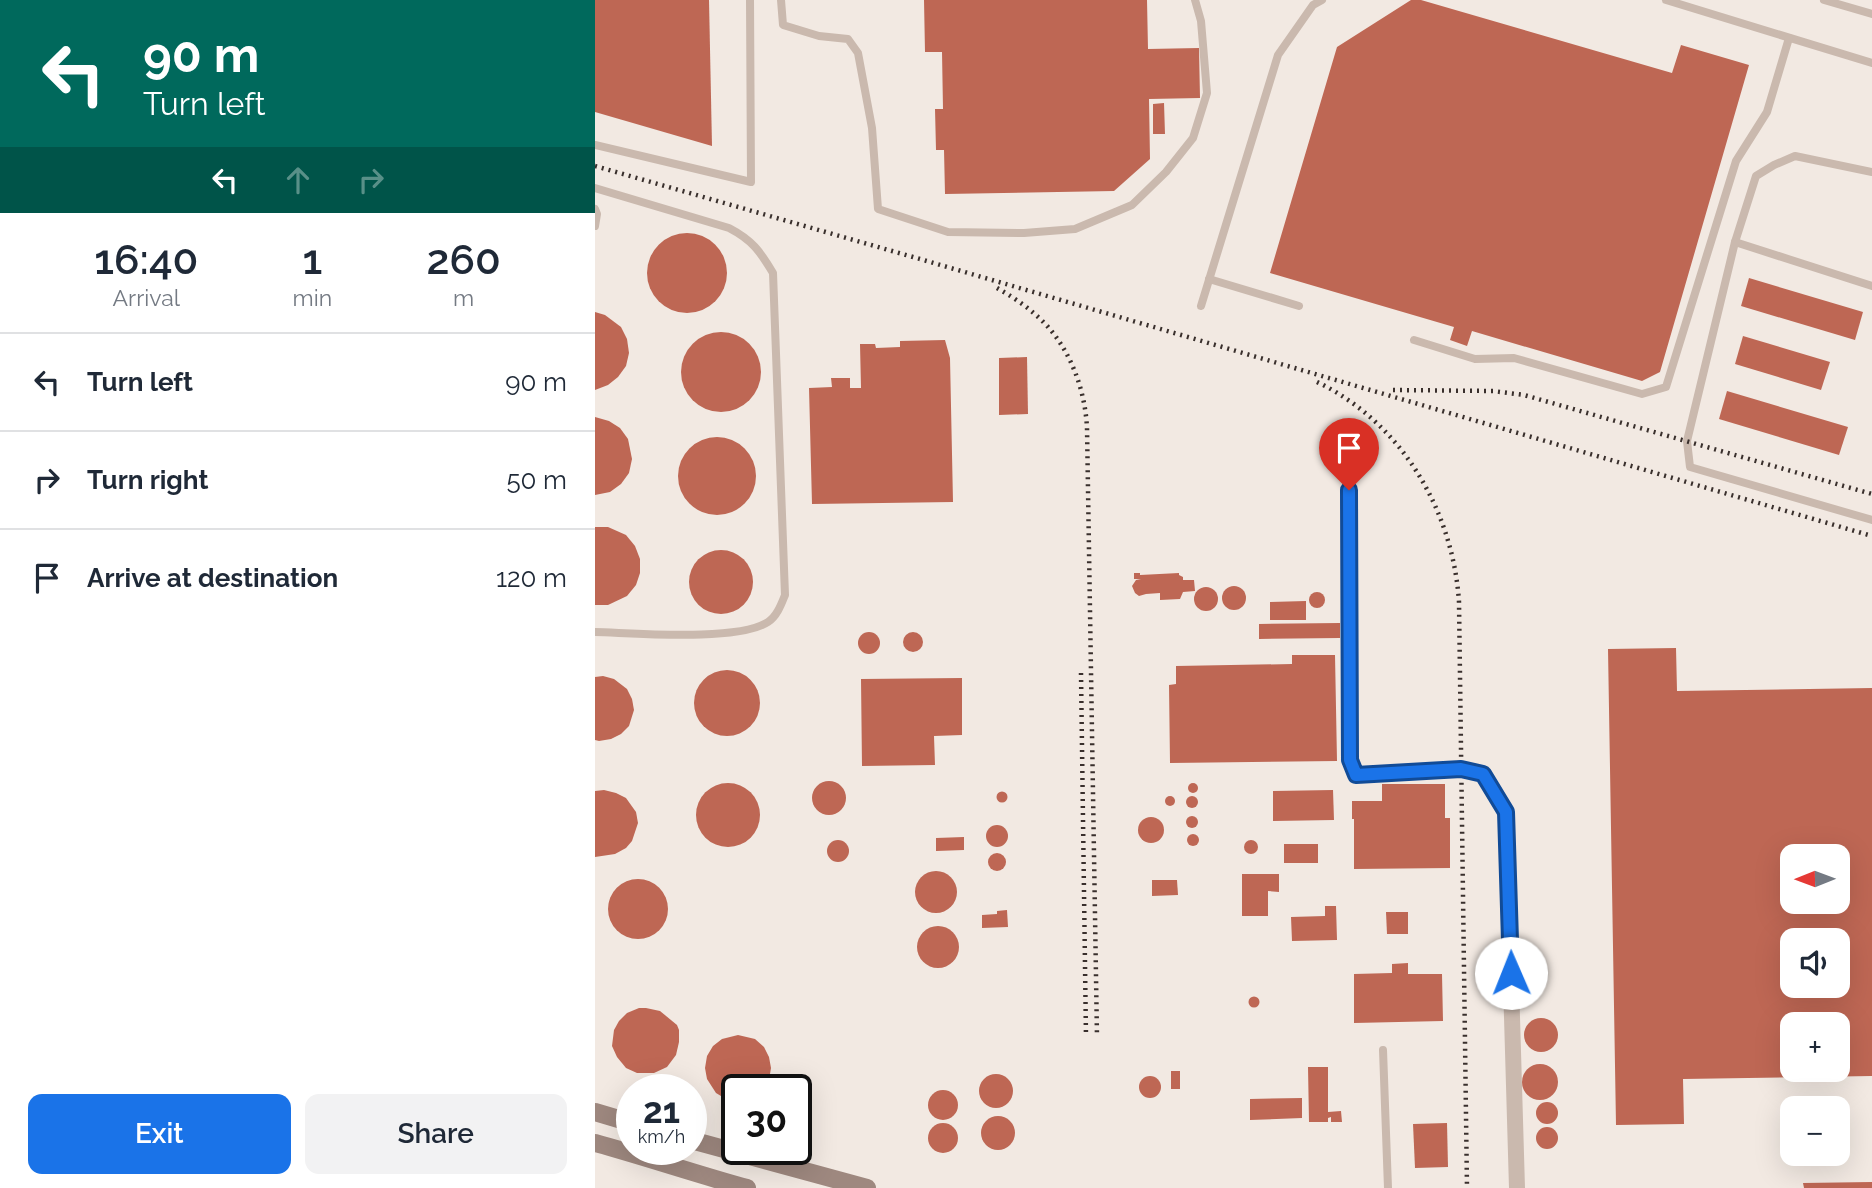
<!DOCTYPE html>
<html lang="en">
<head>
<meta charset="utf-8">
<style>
	body { margin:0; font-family:Raleway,sans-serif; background:#f2f2f3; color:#1f2937; height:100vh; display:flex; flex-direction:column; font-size:26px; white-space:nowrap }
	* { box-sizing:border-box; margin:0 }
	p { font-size:23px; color:#747a83 }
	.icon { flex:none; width:38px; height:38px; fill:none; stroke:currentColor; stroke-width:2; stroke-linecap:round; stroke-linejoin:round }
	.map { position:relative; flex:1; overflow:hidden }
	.details { display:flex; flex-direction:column; background:#fff; width:595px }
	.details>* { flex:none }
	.top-card { background:#00695c; color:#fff; overflow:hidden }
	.needle { width:46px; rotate:269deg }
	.controls { position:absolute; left:1185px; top:844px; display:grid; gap:14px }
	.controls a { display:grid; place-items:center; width:70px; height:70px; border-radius:14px; background:#fff; box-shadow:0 7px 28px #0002; font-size:35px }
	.speed { position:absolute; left:21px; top:1074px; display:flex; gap:14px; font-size:35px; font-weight:700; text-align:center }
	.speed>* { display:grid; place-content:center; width:91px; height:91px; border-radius:50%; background:#fff; box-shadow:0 7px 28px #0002; line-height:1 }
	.speed small { font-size:18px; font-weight:400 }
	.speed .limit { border:4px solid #111; border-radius:10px; background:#fff; color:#111 }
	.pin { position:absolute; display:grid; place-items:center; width:60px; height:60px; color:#fff; margin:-72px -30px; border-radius:50% 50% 50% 0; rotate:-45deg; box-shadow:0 0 7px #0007 }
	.pin .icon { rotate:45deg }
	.me { position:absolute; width:77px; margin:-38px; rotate:359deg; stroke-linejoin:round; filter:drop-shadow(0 0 5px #0008) }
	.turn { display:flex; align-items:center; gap:24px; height:147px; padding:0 28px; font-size:32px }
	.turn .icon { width:91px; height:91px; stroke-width:2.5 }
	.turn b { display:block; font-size:49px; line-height:60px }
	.lanes { display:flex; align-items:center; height:66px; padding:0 28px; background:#0003; justify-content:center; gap:35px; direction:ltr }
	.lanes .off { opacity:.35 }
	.eta { display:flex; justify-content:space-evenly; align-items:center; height:119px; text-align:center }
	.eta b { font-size:42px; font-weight:600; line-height:49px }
	.primary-button { display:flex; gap:14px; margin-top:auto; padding:14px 28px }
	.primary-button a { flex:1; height:80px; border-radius:14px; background:#1a73e8; color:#fff; font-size:28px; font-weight:600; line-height:80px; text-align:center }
	.primary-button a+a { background:#f2f2f3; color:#1f2937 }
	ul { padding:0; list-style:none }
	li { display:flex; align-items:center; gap:21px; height:98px; padding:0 28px; border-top:2px solid #e0e1e3 }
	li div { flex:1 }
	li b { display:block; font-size:26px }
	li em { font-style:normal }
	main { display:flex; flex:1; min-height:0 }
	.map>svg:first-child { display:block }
	.building { fill:#be6754; fill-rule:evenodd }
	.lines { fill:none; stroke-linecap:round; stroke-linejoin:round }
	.lane { stroke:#cab9ae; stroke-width:8 }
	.street { stroke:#cab9ae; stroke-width:16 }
	.secondary { stroke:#9e887f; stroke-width:18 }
	.rail { stroke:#392f2c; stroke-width:4.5; stroke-dasharray:2 5; stroke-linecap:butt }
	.route-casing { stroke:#114b97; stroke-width:18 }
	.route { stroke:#1a73e8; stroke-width:12 }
</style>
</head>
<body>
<main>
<section class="details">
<div class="top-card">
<div class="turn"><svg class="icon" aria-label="left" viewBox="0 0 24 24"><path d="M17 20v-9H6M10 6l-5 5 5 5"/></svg><div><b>90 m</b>Turn left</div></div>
<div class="lanes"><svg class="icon" aria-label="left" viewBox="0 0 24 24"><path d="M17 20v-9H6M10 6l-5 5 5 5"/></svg><svg class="icon off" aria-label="ahead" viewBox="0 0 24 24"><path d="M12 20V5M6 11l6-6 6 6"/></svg><svg class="icon off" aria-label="right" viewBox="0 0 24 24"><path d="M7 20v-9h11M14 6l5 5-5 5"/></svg></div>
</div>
<div class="eta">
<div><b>16:40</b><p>Arrival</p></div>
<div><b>1</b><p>min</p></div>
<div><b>260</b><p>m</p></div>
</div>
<ul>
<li><svg class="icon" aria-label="left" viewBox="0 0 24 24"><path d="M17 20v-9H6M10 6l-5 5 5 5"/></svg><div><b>Turn left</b></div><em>90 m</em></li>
<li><svg class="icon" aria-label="right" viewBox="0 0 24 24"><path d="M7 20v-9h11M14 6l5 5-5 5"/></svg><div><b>Turn right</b></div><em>50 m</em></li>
<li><svg class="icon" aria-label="arrive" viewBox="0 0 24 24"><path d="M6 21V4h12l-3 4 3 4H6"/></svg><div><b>Arrive at destination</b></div><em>120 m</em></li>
</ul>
<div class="primary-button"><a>Exit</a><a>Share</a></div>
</section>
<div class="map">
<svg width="1277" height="1188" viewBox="0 0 1277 1188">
	<rect width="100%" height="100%" fill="#f2e9e2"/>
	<g class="building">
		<polygon points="0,0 114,0 117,146 0,112"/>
		<polygon points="329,0 552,0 553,49 604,48 605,98 554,99 555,159 519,191 350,194 349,150 341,150 340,109 348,109 347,52 330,52"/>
		<polygon points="816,0 826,0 1077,73 1086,45 1154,65 1065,372 1047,381 877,331 872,346 855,340 859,327 675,273 742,47"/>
		<polygon points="569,103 570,134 558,134 558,104"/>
		<circle cx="92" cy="273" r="40"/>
		<polygon points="1154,278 1268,312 1260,340 1146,306"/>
		<polygon points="0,312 10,315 26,327 32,339 34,353 31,366 23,377 13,385 0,390"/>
		<circle cx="126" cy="372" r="40"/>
		<polygon points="1148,336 1235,362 1226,390 1140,364"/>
		<polygon points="350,340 355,358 358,502 217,504 214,388 237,387 236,378 255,378 255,388 266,388 265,344 280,344 281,348 305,347 305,341"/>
		<polygon points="432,357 433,414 404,415 404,358"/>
		<polygon points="1132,391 1253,427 1244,455 1124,419"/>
		<polygon points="0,417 14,421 25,428 33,439 37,459 34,473 26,484 15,492 0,495"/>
		<circle cx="122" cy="476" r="39"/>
		<polygon points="0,527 13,527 31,535 40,546 45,559 45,573 41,585 32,596 13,605 0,605"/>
		<circle cx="126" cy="582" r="32"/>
		<polygon points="539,573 545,573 545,575 584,573 584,575 588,577 588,580 599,580 600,591 588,592 585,599 565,600 565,593 551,594 544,596 540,593 537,586 541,580 546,579 539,579"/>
		<circle cx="639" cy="598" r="12"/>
		<circle cx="611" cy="599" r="12"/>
		<circle cx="722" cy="600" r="8"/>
		<polygon points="711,601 711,620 675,620 675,602"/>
		<polygon points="745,623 745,638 664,639 664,624"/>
		<circle cx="318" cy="642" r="10"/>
		<circle cx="274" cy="643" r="11"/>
		<path d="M1081,648L1082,691L1277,688V1076L1088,1079L1089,1124L1021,1125L1013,649ZM1197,856H1242V901H1197ZM1197,940H1242V985H1197ZM1197,1024H1242V1069H1197Z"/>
		<polygon points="697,655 740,655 742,761 575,763 574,685 581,684 581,666 697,664"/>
		<circle cx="132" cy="703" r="33"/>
		<polygon points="8,676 19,679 32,689 37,699 39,710 34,726 26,734 16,739 4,741 0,740 0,677"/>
		<polygon points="367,678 367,735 339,736 340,765 267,766 266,679"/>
		<circle cx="234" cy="798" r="17"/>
		<circle cx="133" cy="815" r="32"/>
		<circle cx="598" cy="788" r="5"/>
		<polygon points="787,784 850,784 850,818 855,818 855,868 759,869 759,819 757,819 757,801 787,801"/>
		<polygon points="9,790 21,793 31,798 41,812 43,823 37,841 31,848 20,854 0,857 0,791"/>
		<polygon points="738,790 739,820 678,821 678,791"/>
		<circle cx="407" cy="797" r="5.5"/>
		<circle cx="575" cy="801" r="5"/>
		<circle cx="597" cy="802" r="6"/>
		<circle cx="597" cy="822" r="6"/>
		<circle cx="556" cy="830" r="13"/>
		<circle cx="402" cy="836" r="11"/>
		<circle cx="598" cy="840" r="6"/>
		<polygon points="369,837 369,850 341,851 341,838"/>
		<circle cx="243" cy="851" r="11"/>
		<circle cx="656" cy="847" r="7"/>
		<rect x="689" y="844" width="34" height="19"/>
		<circle cx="402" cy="862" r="9"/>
		<circle cx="341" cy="892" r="21"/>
		<polygon points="647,874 684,874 684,892 673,891 673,916 647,916"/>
		<circle cx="43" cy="909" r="30"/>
		<polygon points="557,880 582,880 583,895 557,896"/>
		<polygon points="730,906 741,906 742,940 697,941 696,917 730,916"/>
		<polygon points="412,910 413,927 387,928 387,915 402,914 402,911"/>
		<polygon points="791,912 813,912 813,934 792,934"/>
		<circle cx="343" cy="947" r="21"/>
		<polygon points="813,963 813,974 847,974 848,1021 759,1023 759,974 797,973 797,964"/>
		<circle cx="659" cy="1002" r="5.5"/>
		<polygon points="44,1008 51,1008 65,1011 82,1025 84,1030 84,1042 81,1055 72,1067 59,1073 42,1073 31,1068 22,1057 17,1046 19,1030 24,1021 32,1013"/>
		<circle cx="946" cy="1035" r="17"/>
		<polygon points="143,1035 160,1039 169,1047 174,1057 176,1068 174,1080 168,1090 142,1090 142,1101 131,1099 121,1093 112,1079 110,1068 112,1056 118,1046 127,1039"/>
		<circle cx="945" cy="1082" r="18"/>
		<polygon points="713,1067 733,1067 733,1112 746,1111 747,1122 736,1122 736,1117 733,1118 733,1122 714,1122"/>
		<rect x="576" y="1071" width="9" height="18"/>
		<circle cx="401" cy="1091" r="17"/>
		<circle cx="555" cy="1087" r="11"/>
		<circle cx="348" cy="1105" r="15"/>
		<polygon points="707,1098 707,1118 655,1120 655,1099"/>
		<circle cx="952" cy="1113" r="11"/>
		<circle cx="403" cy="1133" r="17"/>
		<polygon points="852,1123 853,1167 820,1168 818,1124"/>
		<circle cx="348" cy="1138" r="15"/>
		<circle cx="952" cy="1138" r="11"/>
		<polygon points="1277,1182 1277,1188 1209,1188 1208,1183"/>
	</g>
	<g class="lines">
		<g class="lane">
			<polyline points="186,0 188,25 224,36 253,39 263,53 277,128 283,209 353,232 429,233 480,229 537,205 571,172 598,138 612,93 606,21 600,0"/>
			<polyline points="1071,0 1277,63"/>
			<polyline points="1229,0 1277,14"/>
			<polyline points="0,145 156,182 155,0"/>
			<polyline points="1277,172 1200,156 1179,165 1161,176 1140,242 1277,286"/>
			<path d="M0,188L134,228C157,240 165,251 178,273L190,595C186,605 182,616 173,622C142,642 39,633 0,632"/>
			<polyline points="0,209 2,214 0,226"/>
			<polyline points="1140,242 1092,441 1095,467 1277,520"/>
			<polyline points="614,279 704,306"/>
			<polyline points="606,306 683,55 718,5 727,0"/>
			<polyline points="819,340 880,359 919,358 1047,394 1071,387 1141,161 1172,112 1194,38"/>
			<polyline points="788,1050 793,1188"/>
		</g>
		<polyline class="street" points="754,490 755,760 761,775 866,769 888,774 911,812 922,1188"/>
		<g class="secondary">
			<polyline points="0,1112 37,1123"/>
			<polyline points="96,1140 272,1188"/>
			<path d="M0,1143C51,1157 101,1174 152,1188"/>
		</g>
		<g class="rail">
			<polyline points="0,166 318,257 1277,536"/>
			<path d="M402,288C416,296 430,305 442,316C473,343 490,387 492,428L502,1037"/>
			<path d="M722,382C806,422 858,510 864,602L872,1188"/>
			<polyline points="798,390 898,391 929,395 1277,494"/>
			<polyline points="486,673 491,1037"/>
		</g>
	</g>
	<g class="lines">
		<defs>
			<polyline id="route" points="754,490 755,760 761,775 866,769 888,774 911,812 916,973"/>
		</defs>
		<use href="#route" class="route-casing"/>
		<use href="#route" class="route"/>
	</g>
</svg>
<div class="controls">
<a><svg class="needle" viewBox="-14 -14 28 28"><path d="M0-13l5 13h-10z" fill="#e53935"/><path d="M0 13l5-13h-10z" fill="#747a83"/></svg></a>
<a><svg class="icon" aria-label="sound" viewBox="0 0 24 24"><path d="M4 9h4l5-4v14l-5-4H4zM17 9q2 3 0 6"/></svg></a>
<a>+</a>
<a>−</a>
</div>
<div class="speed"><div>21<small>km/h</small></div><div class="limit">30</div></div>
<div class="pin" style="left:754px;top:490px;background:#d93025"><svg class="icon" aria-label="arrive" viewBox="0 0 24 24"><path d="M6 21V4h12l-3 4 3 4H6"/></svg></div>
<svg class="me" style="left:916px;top:973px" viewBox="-20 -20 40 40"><circle r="19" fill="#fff"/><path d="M0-13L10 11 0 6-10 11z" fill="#1a73e8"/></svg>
</div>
</main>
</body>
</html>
